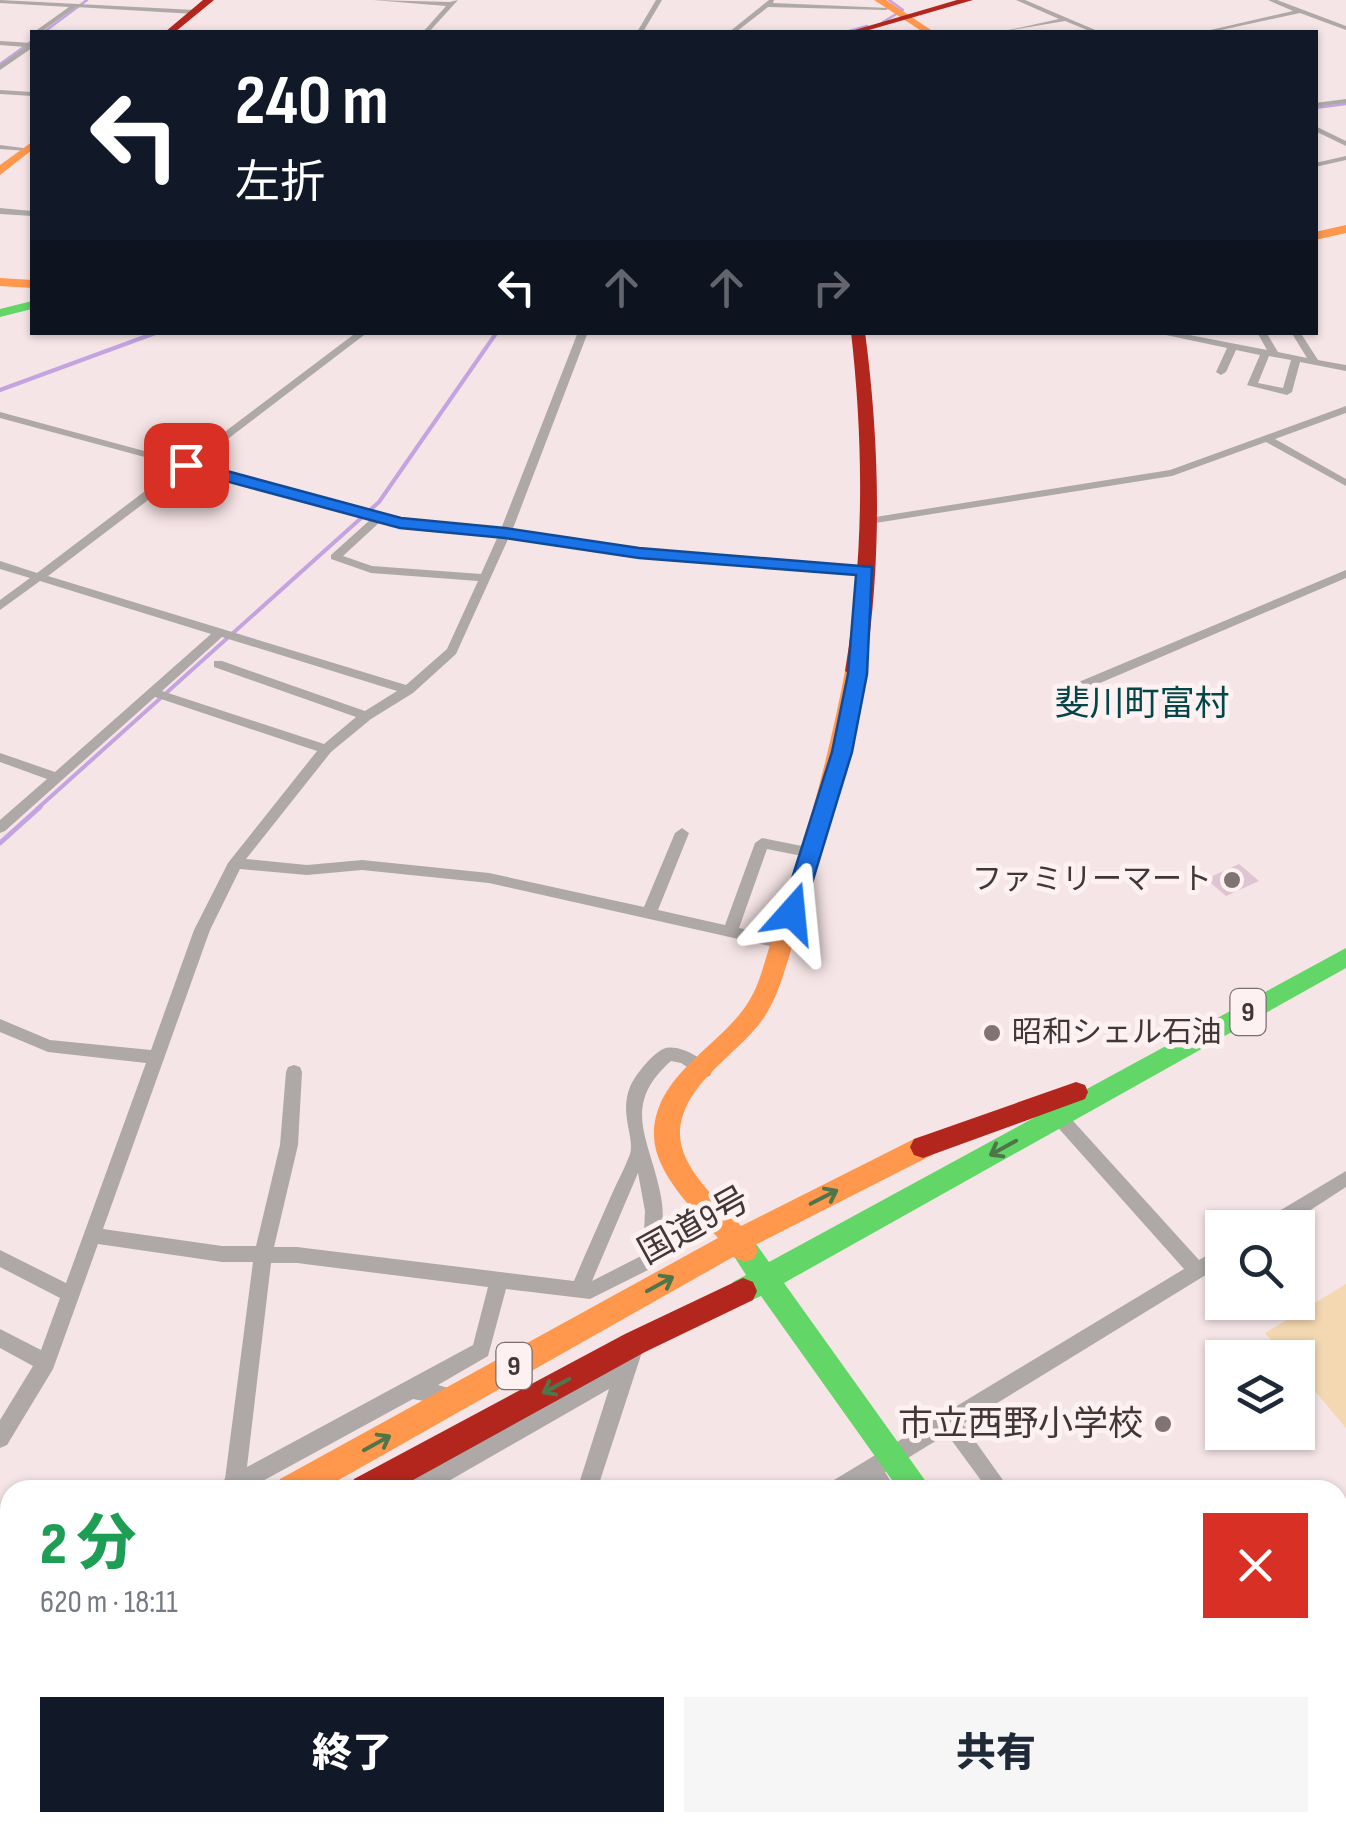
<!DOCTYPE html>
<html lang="ja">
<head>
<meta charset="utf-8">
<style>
	body { margin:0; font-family:"Sofia Sans Condensed","Noto Sans JP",sans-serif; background:#f6f6f7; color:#1f2937; height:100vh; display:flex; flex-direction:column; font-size:38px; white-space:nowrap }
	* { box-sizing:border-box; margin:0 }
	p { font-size:32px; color:#747a83 }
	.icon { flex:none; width:55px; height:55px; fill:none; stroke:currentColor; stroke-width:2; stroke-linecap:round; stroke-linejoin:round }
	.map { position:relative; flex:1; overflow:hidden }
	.drawer { position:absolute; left:0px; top:1480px; width:1348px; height:352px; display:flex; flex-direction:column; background:#fff; border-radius:30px 30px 0 0; box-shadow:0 2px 8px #0004 }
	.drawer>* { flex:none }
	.guide { position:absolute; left:30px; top:30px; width:1288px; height:305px; border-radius:0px; box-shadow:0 2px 8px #0004; background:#111827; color:#fff; overflow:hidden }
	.fabs { position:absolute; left:1205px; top:1210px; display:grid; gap:20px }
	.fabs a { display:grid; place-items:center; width:110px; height:110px; border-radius:0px; background:#fff; box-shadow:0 2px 8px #0004; font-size:50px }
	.pin { position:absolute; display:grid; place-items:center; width:85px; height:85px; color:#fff; margin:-42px; border-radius:20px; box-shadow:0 5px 15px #0006 }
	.me { position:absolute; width:110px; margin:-55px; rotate:18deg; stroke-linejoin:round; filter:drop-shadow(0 0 8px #0008) }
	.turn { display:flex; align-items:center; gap:35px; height:210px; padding:0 40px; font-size:45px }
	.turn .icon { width:130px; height:130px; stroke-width:2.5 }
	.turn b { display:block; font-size:70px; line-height:85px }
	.lanes { display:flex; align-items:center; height:95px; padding:0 40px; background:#0003; justify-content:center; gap:50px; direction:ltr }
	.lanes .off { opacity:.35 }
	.round { display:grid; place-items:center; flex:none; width:105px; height:105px; border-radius:0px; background:#f6f6f7 }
	.headline { display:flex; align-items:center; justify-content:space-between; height:170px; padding:0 40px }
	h1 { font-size:60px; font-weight:800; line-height:75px; color:#1e9e55 }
	.primary-button { display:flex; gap:20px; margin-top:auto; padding:20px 40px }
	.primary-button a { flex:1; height:115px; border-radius:0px; background:#111827; color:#fff; font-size:40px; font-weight:800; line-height:115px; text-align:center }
	.primary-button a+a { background:#f6f6f7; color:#1f2937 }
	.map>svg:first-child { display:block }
	.green { fill:#f4d8b1 }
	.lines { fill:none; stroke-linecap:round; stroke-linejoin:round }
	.stream-far2 { stroke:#c3a3e0; stroke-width:2.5 }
	.stream-far1 { stroke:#c3a3e0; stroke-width:4 }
	.stream { stroke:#c3a3e0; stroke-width:5 }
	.building { fill:#ddc5d1 }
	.street { fill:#aea9a7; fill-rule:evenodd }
	.fast { fill:#63d668; fill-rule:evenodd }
	.slow { fill:#ff974d; fill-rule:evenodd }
	.jam { fill:#b3261e; fill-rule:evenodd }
	.oneway { stroke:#4f764b }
	.route { fill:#1a73e8; stroke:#114b97; stroke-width:2.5 }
	.poi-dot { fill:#817374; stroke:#fdf1f2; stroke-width:4 }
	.labels { text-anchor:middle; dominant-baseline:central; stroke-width:10; stroke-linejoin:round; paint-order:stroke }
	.shield { fill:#fdf1f2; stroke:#7a6e6f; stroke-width:2.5 }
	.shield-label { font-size:28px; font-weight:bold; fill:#423637 }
	.poi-label { font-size:30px; fill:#423637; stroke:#fdf1f2; text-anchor:end }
	.quarter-label { font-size:35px; fill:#024648; stroke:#fdf1f2 }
	.near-street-label { font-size:35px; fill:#423637; stroke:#fdf1f2 }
	.near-poi-label { font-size:35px; fill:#423637; stroke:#fdf1f2; text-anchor:end }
</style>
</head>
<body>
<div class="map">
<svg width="1346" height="1832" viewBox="0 0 1346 1832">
	<rect width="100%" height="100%" fill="#f6e5e6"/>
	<polygon class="green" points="1346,1284 1346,1428 1298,1371 1298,1358 1286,1357 1265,1333"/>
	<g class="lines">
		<g class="stream-far2">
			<polyline points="883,22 903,10 889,0"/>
			<polyline points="44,32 87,0"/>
			<polyline points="846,32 867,26"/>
			<polyline points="0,64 32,41"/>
			<polyline points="1315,108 1346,104"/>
		</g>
		<g class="stream-far1">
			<polyline points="0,390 158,332"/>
			<polyline points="37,809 379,502 497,332"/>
		</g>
		<polyline class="stream" points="0,843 40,807"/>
	</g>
	<polygon class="building" points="1239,864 1259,881 1226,896 1206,879"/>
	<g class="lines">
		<g class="street">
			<polygon points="0,0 195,10 198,12 195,14 76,7 41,32 34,32 69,7 0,3"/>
			<polygon points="373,0 450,2 458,0 429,32 423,32 446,6"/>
			<polygon points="656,0 662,0 643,32 637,32"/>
			<polygon points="769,0 774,0 773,3 889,8 886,10 768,7 736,32 729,32"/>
			<polygon points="1016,0 1025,0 1100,32 1092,32 1065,21 1000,32 1059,19"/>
			<polygon points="1268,0 1277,0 1346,26 1346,30 1300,13 1212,32 1202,32 1293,11"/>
			<polygon points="0,41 32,43 32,48 0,70 0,65 25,47 0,45"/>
			<polygon points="0,90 32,92 32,96 0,94"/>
			<polygon points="1346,99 1346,103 1315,107 1315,103"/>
			<polygon points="1315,126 1346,141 1346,146 1315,131"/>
			<polygon points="0,145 31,149 27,151 0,149"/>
			<polygon points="1346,156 1346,160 1315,167 1315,163"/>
			<polygon points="0,208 32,211 32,216 0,214"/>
			<path d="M357,332H368L195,464L400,520L501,529L578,332H588L512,531L639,550L865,567L871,571L865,575L639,556L509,537L456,654L413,693L371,719L331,752L246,859L307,865L362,860L489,873L644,907L675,833L682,828L689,833L658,910L725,925L755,843L762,838L812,848L819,853L812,858L767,849L739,928L783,937L788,939L791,943L788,947L783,949L489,883L362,870L307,875L240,869L210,930L103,1229L222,1246H256L280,1145L286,1072L288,1067L294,1065L300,1067L302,1072L298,1145L274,1247H297L574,1281C586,1252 599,1224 611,1196C617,1182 625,1168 630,1154C635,1137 619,1114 630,1087C635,1075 654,1051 666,1048C682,1045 704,1059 712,1071L710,1076L704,1078L681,1063L671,1061C619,1107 651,1140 661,1197C665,1217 661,1238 661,1259L658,1265L590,1299L506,1289L488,1356L438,1385L452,1389L455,1396L452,1403L445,1405L413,1399L246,1490H215L218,1483L225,1479L253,1262H222L98,1244L53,1369L7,1445L0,1448V1420L33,1366L0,1348V1329L41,1350L60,1298L0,1267V1250L66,1283L146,1063L48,1052L0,1032V1019L50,1040L151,1050L194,930L228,863L317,751L155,697L5,831L0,833V820L47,779L0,762V753L55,772L211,634L40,581L0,610V600L30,578L0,569V561L37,573L178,466L0,418V412L185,462ZM189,469L371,519L331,555V559L371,573L478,581L447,649L406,685L48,576ZM381,521L400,526L498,536L481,574L372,566L343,556ZM222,637L397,691L365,711L222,661H214V667L356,717L324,744L162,691ZM638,1173L645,1211L643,1255L592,1281ZM271,1263H297L488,1287L473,1345L247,1467Z"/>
			<path d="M1152,332H1174L1267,350L1257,332H1266L1278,352L1307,358L1291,332H1300L1318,360L1346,365V371L1300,362L1292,392L1287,395L1247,385L1260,355L1236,350L1226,372L1221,375L1216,372L1227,348ZM1269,356L1291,360L1283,388L1258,383Z"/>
			<polygon points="1346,406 1346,413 1275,439 1346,479 1346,486 1266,442 1172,476 869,524 863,521 869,518 1170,470"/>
			<polygon points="1346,570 1346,578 1072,695 1062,695 1061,692 1062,689"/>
			<polygon points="1059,1110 1065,1112 1199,1260 1222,1247 1222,1265 963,1424 1010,1490 988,1490 947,1434 885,1472 896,1490 873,1490 868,1482 855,1490 826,1490 829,1483 1184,1269 1053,1122 1051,1117 1053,1112"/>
			<polygon points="1346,1171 1346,1187 1283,1228 1258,1228 1261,1222"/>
			<polygon points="632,1343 639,1346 642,1352 597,1490 577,1490 609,1389 433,1490 403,1490 406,1483 618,1364 625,1346"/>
			<polygon points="10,1593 10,1616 0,1621 0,1598"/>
			<polygon points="10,1707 10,1730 0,1734 0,1711"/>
			<polygon points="1338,1777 1346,1781 1346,1832 1338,1831 1334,1822 1338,1822"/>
			<polygon points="465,1822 489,1822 486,1832 462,1832"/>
			<polygon points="784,1822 808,1822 807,1832 783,1832"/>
			<polygon points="1119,1822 1146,1822 1150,1832 1124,1832"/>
		</g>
		<g class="fast">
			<polygon points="32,301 32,309 0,317 0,309"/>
			<polygon points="1346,948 1346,968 784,1283 932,1490 899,1490 761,1296 743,1304 733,1300 729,1291 733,1282 746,1275 730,1250 734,1241 744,1238 754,1241 769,1262"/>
		</g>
		<g class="slow">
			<polygon points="874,0 886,0 934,32 923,32"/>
			<polygon points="32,142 32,150 0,175 0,165"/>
			<polygon points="1346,225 1346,233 1315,240 1315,232"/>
			<polygon points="0,278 32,280 32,288 0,286"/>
			<path d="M855,665L865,671C848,762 824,850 795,938C786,964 780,993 765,1016C739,1055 684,1081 680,1131C678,1167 719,1201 741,1226L914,1139L923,1136L932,1139L936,1147L932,1155L755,1245L758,1250L754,1259L744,1262L733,1257L321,1490H276L280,1479L718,1238C695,1211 654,1173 654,1135C654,1074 721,1047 749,1001C761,982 765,958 773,936C803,849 828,762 845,671Z"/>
			<polygon points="10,1628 10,1661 0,1665 0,1632"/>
			<polygon points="1142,1822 1180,1822 1184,1832 1145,1832"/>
		</g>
		<g class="jam">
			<polygon points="203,0 214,0 175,32 165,32"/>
			<polygon points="957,0 973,0 862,32 848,32"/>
			<path d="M851,332H865C880,446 882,557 865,671L855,677L845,671C864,558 864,447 851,332Z"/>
			<polygon points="1076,1082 1085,1085 1088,1092 1085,1099 923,1158 914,1155 910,1147 914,1139"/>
			<polygon points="743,1278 753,1282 757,1291 753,1300 645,1352 395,1490 350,1490 354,1479 625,1334"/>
			<polygon points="10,1666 10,1701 0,1705 0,1670"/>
		</g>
	</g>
	<defs><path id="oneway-shaft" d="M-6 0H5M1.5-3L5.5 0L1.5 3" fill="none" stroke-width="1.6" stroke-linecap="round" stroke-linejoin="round" transform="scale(2.5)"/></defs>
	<g class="oneway">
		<use href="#oneway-shaft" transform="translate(1003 1148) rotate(151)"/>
		<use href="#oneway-shaft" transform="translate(824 1197) rotate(-27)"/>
		<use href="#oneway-shaft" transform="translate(660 1284) rotate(-29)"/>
		<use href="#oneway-shaft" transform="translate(556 1386) rotate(152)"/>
		<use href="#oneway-shaft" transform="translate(377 1443) rotate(-29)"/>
	</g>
	<polygon class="route" points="186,460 401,518 505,528 639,548 872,567 867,674 852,752 801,919 792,922 781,913 832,752 848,674 856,575 639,558 505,538 400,528 181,469 178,465"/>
	<g class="poi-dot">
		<circle cx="1232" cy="880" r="10"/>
		<circle cx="992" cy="1033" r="10"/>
		<circle cx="1163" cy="1424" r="10"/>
	</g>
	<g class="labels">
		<g class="shield">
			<rect x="1230.5" y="989" width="35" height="46" rx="8"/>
			<rect x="496.5" y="1343" width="35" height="46" rx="8"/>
		</g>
		<g class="shield-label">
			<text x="1248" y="1012">9</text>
			<text x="514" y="1366">9</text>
		</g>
		<g class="poi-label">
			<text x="1212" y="880">ファミリーマート</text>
			<text x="1012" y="1033" text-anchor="start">昭和シェル石油</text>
		</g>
		<g class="quarter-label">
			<text x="1142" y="704">斐川町富村</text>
		</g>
		<g class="near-street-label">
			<text transform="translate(694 1226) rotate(-29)">国道9号</text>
		</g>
		<g class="near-poi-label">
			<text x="1143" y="1424">市立西野小学校</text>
		</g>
	</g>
</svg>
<div class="fabs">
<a><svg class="icon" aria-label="search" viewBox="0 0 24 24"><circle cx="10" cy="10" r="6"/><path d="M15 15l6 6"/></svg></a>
<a><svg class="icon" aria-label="layers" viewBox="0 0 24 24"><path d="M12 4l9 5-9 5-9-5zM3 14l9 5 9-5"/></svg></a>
</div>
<div class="pin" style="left:186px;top:465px;background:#d93025"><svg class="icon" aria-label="arrive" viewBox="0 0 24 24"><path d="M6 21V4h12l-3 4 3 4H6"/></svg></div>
<svg class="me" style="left:792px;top:913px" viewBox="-20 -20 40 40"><path d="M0-17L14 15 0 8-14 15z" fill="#1a73e8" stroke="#fff" stroke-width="4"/></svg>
<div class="guide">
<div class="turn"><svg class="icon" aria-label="left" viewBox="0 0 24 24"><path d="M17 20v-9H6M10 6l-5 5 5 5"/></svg><div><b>240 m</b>左折</div></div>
<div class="lanes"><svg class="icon" aria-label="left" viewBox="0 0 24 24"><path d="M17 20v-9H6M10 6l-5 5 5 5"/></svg><svg class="icon off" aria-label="ahead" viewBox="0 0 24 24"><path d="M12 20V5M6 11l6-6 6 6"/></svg><svg class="icon off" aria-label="ahead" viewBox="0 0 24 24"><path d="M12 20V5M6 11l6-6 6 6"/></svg><svg class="icon off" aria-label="right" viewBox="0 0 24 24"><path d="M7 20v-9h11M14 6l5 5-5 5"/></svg></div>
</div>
<section class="drawer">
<div class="headline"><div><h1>2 分</h1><p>620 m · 18:11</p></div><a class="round" style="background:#d93025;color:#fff"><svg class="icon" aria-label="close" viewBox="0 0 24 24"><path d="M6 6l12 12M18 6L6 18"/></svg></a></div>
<div class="primary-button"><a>終了</a><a>共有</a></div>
</section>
</div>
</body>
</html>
